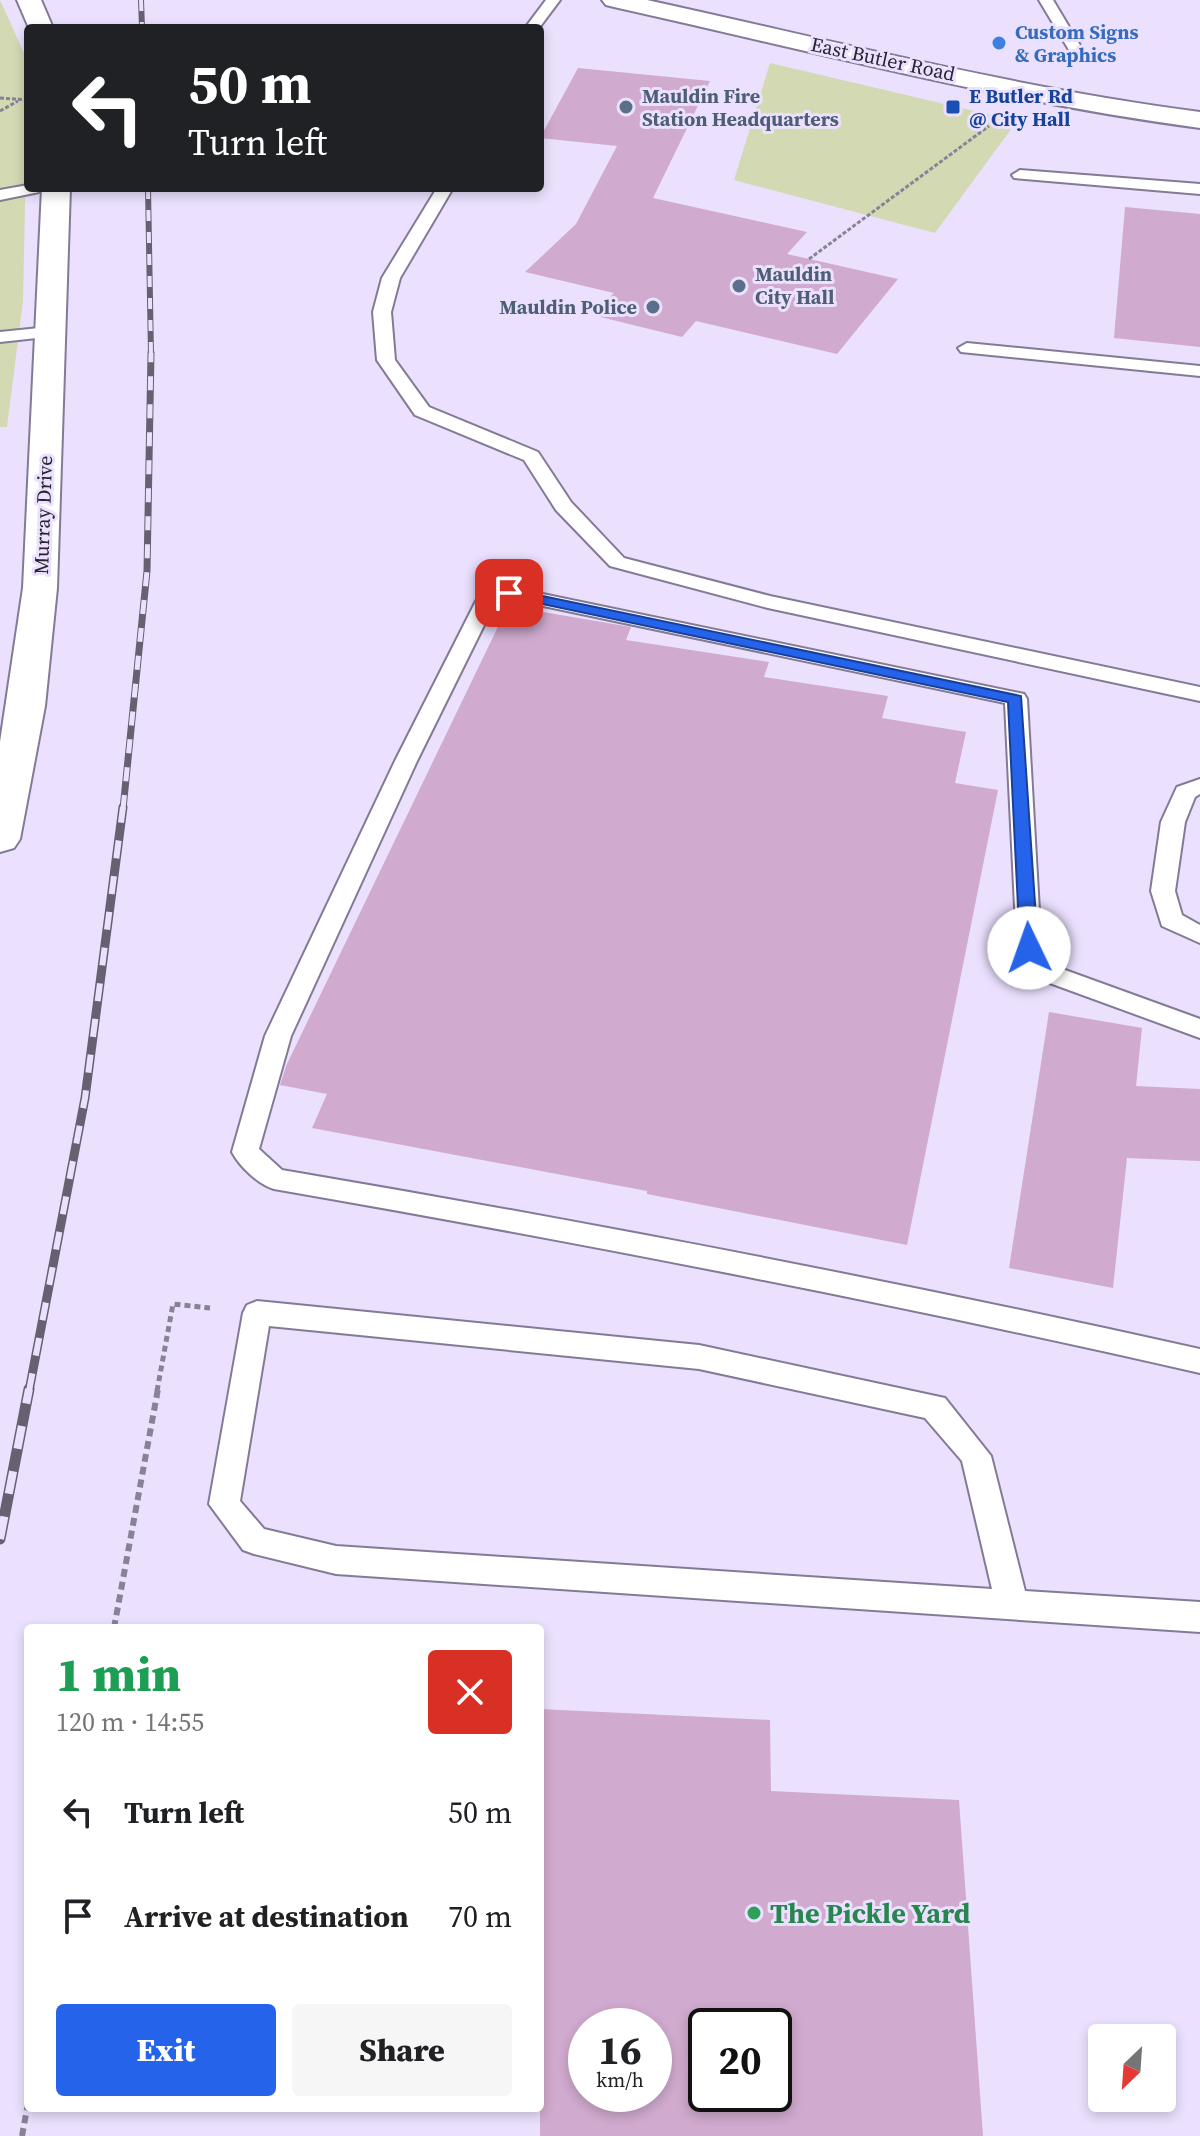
<!DOCTYPE html>
<html lang="en">
<head>
<meta charset="utf-8">
<style>
	body { margin:0; font-family:"Source Serif 4",serif; background:#f6f6f6; color:#202124; height:100vh; display:flex; flex-direction:column; font-size:30px; white-space:nowrap }
	* { box-sizing:border-box; margin:0 }
	p { font-size:26px; color:#757577 }
	.icon { flex:none; width:44px; height:44px; fill:none; stroke:currentColor; stroke-width:2; stroke-linecap:round; stroke-linejoin:round }
	.map { position:relative; flex:1; overflow:hidden }
	.drawer { position:absolute; left:24px; top:1624px; width:520px; height:488px; display:flex; flex-direction:column; background:#fff; border-radius:8px; box-shadow:0 4px 12px #0003 }
	.drawer>* { flex:none }
	.guide { position:absolute; left:24px; top:24px; width:520px; height:168px; border-radius:8px; box-shadow:0 4px 12px #0003; background:#202124; color:#fff; overflow:hidden }
	.needle { width:52px; rotate:205deg }
	.controls { position:absolute; left:1088px; top:2024px; display:grid; gap:16px }
	.controls a { display:grid; place-items:center; width:88px; height:88px; border-radius:8px; background:#fff; box-shadow:0 4px 12px #0003; font-size:40px }
	.speed { position:absolute; left:568px; top:2008px; display:flex; gap:16px; font-size:40px; font-weight:700; text-align:center }
	.speed>* { display:grid; place-content:center; width:104px; height:104px; border-radius:50%; background:#fff; box-shadow:0 4px 12px #0003; line-height:1 }
	.speed small { font-size:20px; font-weight:400 }
	.speed .limit { border:4px solid #111; border-radius:12px; background:#fff; color:#111 }
	.pin { position:absolute; display:grid; place-items:center; width:68px; height:68px; color:#fff; margin:-34px; border-radius:16px; box-shadow:0 4px 12px #0006 }
	.me { position:absolute; width:88px; margin:-44px; rotate:357deg; stroke-linejoin:round; filter:drop-shadow(0 0 6px #0008) }
	.turn { display:flex; align-items:center; gap:28px; height:168px; padding:0 32px; font-size:36px }
	.turn .icon { width:104px; height:104px; stroke-width:2.5 }
	.turn b { display:block; font-size:56px; line-height:68px }
	.round { display:grid; place-items:center; flex:none; width:84px; height:84px; border-radius:8px; background:#f6f6f6 }
	.headline { display:flex; align-items:center; justify-content:space-between; height:136px; padding:0 32px }
	h1 { font-size:48px; font-weight:800; line-height:60px; color:#1e9e55 }
	.primary-button { display:flex; gap:16px; margin-top:auto; padding:16px 32px }
	.primary-button a { flex:1; height:92px; border-radius:8px; background:#2563eb; color:#fff; font-size:32px; font-weight:800; line-height:92px; text-align:center }
	.primary-button a+a { background:#f6f6f6; color:#202124 }
	ul { padding:0; list-style:none }
	li { display:flex; align-items:center; gap:24px; height:104px; padding:0 32px }
	li div { flex:1 }
	li b { display:block; font-size:30px }
	li em { font-style:normal }
	.map>svg:first-child { display:block }
	.green { fill:#d3d9b3 }
	.building { fill:#d0aacf; fill-rule:evenodd }
	.lines { fill:none; stroke-linecap:round; stroke-linejoin:round }
	.service-casing { stroke:#847a95; stroke-width:4 }
	.minor-casing { stroke:#847a95; stroke-width:4 }
	.secondary-casing { stroke:#847a95; stroke-width:4 }
	.path-far2 { stroke:#898296; stroke-width:3; stroke-dasharray:4 2; stroke-linecap:butt }
	.path-far1 { stroke:#898296; stroke-width:5; stroke-dasharray:6 4; stroke-linecap:butt }
	.path { stroke:#898296; stroke-width:6; stroke-dasharray:8 5; stroke-linecap:butt }
	.service { fill:#fff; fill-rule:evenodd }
	.minor { fill:#fff; fill-rule:evenodd }
	.secondary { fill:#fff; fill-rule:evenodd }
	.rail-far3-casing { stroke:#666071; stroke-width:6 }
	.rail-far2-casing { stroke:#666071; stroke-width:7 }
	.rail-far1-casing { stroke:#666071; stroke-width:9 }
	.rail-casing { stroke:#666071; stroke-width:11 }
	.rail-far3 { stroke:#ebe1ff; stroke-width:4; stroke-dasharray:11; stroke-linecap:butt }
	.rail-far2 { stroke:#ebe1ff; stroke-width:5; stroke-dasharray:14; stroke-linecap:butt }
	.rail-far1 { stroke:#ebe1ff; stroke-width:6; stroke-dasharray:18; stroke-linecap:butt }
	.rail { stroke:#ebe1ff; stroke-width:8; stroke-dasharray:23; stroke-linecap:butt }
	.route { fill:#2563eb; stroke:#184099; stroke-width:2 }
	.shop-dot { fill:#3f7fe0; stroke:#ebe1ff; stroke-width:3 }
	.service-dot { fill:#5c6f8a; stroke:#ebe1ff; stroke-width:3 }
	.transit-dot { fill:#1a4fb4; stroke:#ebe1ff; stroke-width:3 }
	.leisure-dot { fill:#2e9e5b; stroke:#ebe1ff; stroke-width:3 }
	.labels { text-anchor:middle; dominant-baseline:central; stroke-width:6; stroke-linejoin:round; paint-order:stroke }
	.far-shop-label { font-size:20px; font-weight:bold; fill:#366cbe; stroke:#ebe1ff; text-anchor:start }
	.far-street-label { font-size:20px; fill:#292530; stroke:#ebe1ff }
	.far-service-label { font-size:20px; font-weight:bold; fill:#4e5e75; stroke:#ebe1ff; text-anchor:start }
	.far-transit-label { font-size:20px; font-weight:bold; fill:#164399; stroke:#ebe1ff; text-anchor:start }
	.near-leisure-label { font-size:28px; font-weight:bold; fill:#27864d; stroke:#ebe1ff; text-anchor:start }
</style>
</head>
<body>
<div class="map">
<svg width="1200" height="2136" viewBox="0 0 1200 2136">
	<rect width="100%" height="100%" fill="#ebe1ff"/>
	<g class="green">
		<polygon points="0,0 28,62 23,301 7,427 0,427"/>
		<polygon points="770,63 1017,121 935,233 734,180"/>
	</g>
	<g class="building">
		<polygon points="578,68 710,81 653,198 807,232 787,254 898,279 837,354 696,321 682,337 592,315 614,293 525,272 576,224 617,146 540,138"/>
		<polygon points="1125,207 1200,214 1200,347 1114,338"/>
		<polygon points="508,606 631,627 626,640 769,662 764,677 888,696 882,718 966,732 955,783 998,790 907,1245 647,1194 647,1191 312,1128 327,1094 280,1085 286,1066"/>
		<polygon points="1049,1012 1142,1028 1136,1086 1200,1089 1200,1161 1127,1158 1113,1288 1009,1268"/>
		<path d="M540,1709L770,1720L771,1791L959,1800L983,2136H540ZM586,2026H654V2094H586ZM706,2026H774V2094H706Z"/>
	</g>
	<g class="lines">
		<defs>
			<g id="service">
				<polygon points="546,0 560,0 539,28 525,28"/>
				<polygon points="1039,0 1053,0 1084,52 1082,55 1072,55"/>
				<polygon points="1020,170 1200,184 1200,194 1014,178 1012,175"/>
				<polygon points="28,185 28,188 46,188 44,191 0,200 0,190"/>
				<polygon points="437,188 453,188 400,278 391,312 395,360 429,407 538,452 571,502 624,558 770,596 1200,687 1200,701 768,608 610,566 556,510 524,460 415,415 377,360 373,312 382,278"/>
				<polygon points="49,327 58,332 55,336 0,342 0,332"/>
				<polygon points="967,343 1200,366 1200,376 961,352 958,348"/>
				<path d="M509,587L1024,694L1027,699L1041,946L1065,970L1200,1019V1038L1047,982L1017,948L1005,703L510,599L494,605L417,761L291,1036L259,1149L282,1170C589,1222 895,1281 1200,1349V1373C893,1303 584,1243 274,1189C258,1184 240,1167 232,1152L265,1036L395,761L476,601L479,597Z"/>
				<polygon points="1200,779 1200,794 1195,797 1185,822 1175,891 1182,915 1200,925 1200,943 1162,926 1151,891 1161,822 1177,787"/>
				<path d="M257,1301L699,1345L945,1398L991,1456L1025,1591L1200,1602V1632L336,1574L254,1554L243,1550L209,1504L243,1313L247,1305ZM269,1326L699,1369L925,1418L962,1461L992,1589L336,1546L264,1529L240,1501Z"/>
			</g>
			<g id="minor">
				<polygon points="17,0 41,0 53,28 29,28"/>
				<polygon points="42,188 70,188 57,588 45,706 20,839 14,848 0,852 0,742 23,588"/>
			</g>
			<path id="secondary" d="M602,0H647C830,40 1014,88 1200,112V128C1003,102 808,50 614,7L606,5Z"/>
		</defs>
		<use href="#service" class="service-casing"/>
		<use href="#minor" class="minor-casing"/>
		<use href="#secondary" class="secondary-casing"/>
		<g class="path-far2">
			<polyline points="0,98 28,100"/>
			<polyline points="0,111 18,101"/>
			<polyline points="809,259 989,126"/>
		</g>
		<polyline class="path-far1" points="157,1391 173,1304 210,1308"/>
		<g class="path">
			<polyline points="114,1628 158,1389"/>
			<polyline points="22,2136 28,2103"/>
		</g>
		<use href="#service" class="service"/>
		<use href="#minor" class="minor"/>
		<use href="#secondary" class="secondary"/>
		<defs>
			<g id="rail-far3">
				<polyline points="141,0 142,28"/>
				<polyline points="148,188 151,355"/>
			</g>
			<polyline id="rail-far2" points="123,809 147,571 151,353"/>
			<polyline id="rail-far1" points="29,1391 85,1098 123,807"/>
			<polyline id="rail" points="0,1539 29,1389"/>
		</defs>
		<use href="#rail-far3" class="rail-far3-casing"/>
		<use href="#rail-far2" class="rail-far2-casing"/>
		<use href="#rail-far1" class="rail-far1-casing"/>
		<use href="#rail" class="rail-casing"/>
		<use href="#rail-far3" class="rail-far3"/>
		<use href="#rail-far2" class="rail-far2"/>
		<use href="#rail-far1" class="rail-far1"/>
		<use href="#rail" class="rail"/>
	</g>
	<polygon class="route" points="509,589 1021,696 1038,948 1035,952 1023,952 1020,948 1008,702 504,596 502,593"/>
	<circle class="shop-dot" cx="999" cy="43" r="8"/>
	<g class="service-dot">
		<circle cx="626" cy="107" r="8"/>
		<circle cx="739" cy="286" r="8"/>
		<circle cx="653" cy="307" r="8"/>
	</g>
	<rect class="transit-dot" x="945" y="99" width="16" height="16" rx="4"/>
	<circle class="leisure-dot" cx="754" cy="1913" r="8"/>
	<g class="labels">
		<g class="far-shop-label">
			<text x="1015" y="32">Custom Signs<tspan x="1015" dy="23">&amp; Graphics</tspan></text>
		</g>
		<g class="far-street-label">
			<text transform="translate(883 59) rotate(12)">East Butler Road</text>
			<text transform="translate(43 515) rotate(-88)">Murray Drive</text>
		</g>
		<g class="far-service-label">
			<text x="642" y="96">Mauldin Fire<tspan x="642" dy="23">Station Headquarters</tspan></text>
			<text x="755" y="274">Mauldin<tspan x="755" dy="23">City Hall</tspan></text>
			<text x="637" y="307" text-anchor="end">Mauldin Police</text>
		</g>
		<g class="far-transit-label">
			<text x="969" y="96">E Butler Rd<tspan x="969" dy="23">@ City Hall</tspan></text>
		</g>
		<g class="near-leisure-label">
			<text x="770" y="1913">The Pickle Yard</text>
		</g>
	</g>
</svg>
<div class="controls">
<a><svg class="needle" viewBox="-14 -14 28 28"><path d="M0-13l5 13h-10z" fill="#e53935"/><path d="M0 13l5-13h-10z" fill="#757577"/></svg></a>
</div>
<div class="speed"><div>16<small>km/h</small></div><div class="limit">20</div></div>
<div class="pin" style="left:509px;top:593px;background:#d93025"><svg class="icon" aria-label="arrive" viewBox="0 0 24 24"><path d="M6 21V4h12l-3 4 3 4H6"/></svg></div>
<svg class="me" style="left:1029px;top:948px" viewBox="-20 -20 40 40"><circle r="19" fill="#fff"/><path d="M0-13L10 11 0 6-10 11z" fill="#2563eb"/></svg>
<div class="guide">
<div class="turn"><svg class="icon" aria-label="left" viewBox="0 0 24 24"><path d="M17 20v-9H6M10 6l-5 5 5 5"/></svg><div><b>50 m</b>Turn left</div></div>
</div>
<section class="drawer">
<div class="headline"><div><h1>1 min</h1><p>120 m · 14:55</p></div><a class="round" style="background:#d93025;color:#fff"><svg class="icon" aria-label="close" viewBox="0 0 24 24"><path d="M6 6l12 12M18 6L6 18"/></svg></a></div>
<ul>
<li><svg class="icon" aria-label="left" viewBox="0 0 24 24"><path d="M17 20v-9H6M10 6l-5 5 5 5"/></svg><div><b>Turn left</b></div><em>50 m</em></li>
<li><svg class="icon" aria-label="arrive" viewBox="0 0 24 24"><path d="M6 21V4h12l-3 4 3 4H6"/></svg><div><b>Arrive at destination</b></div><em>70 m</em></li>
</ul>
<div class="primary-button"><a>Exit</a><a>Share</a></div>
</section>
</div>
</body>
</html>
